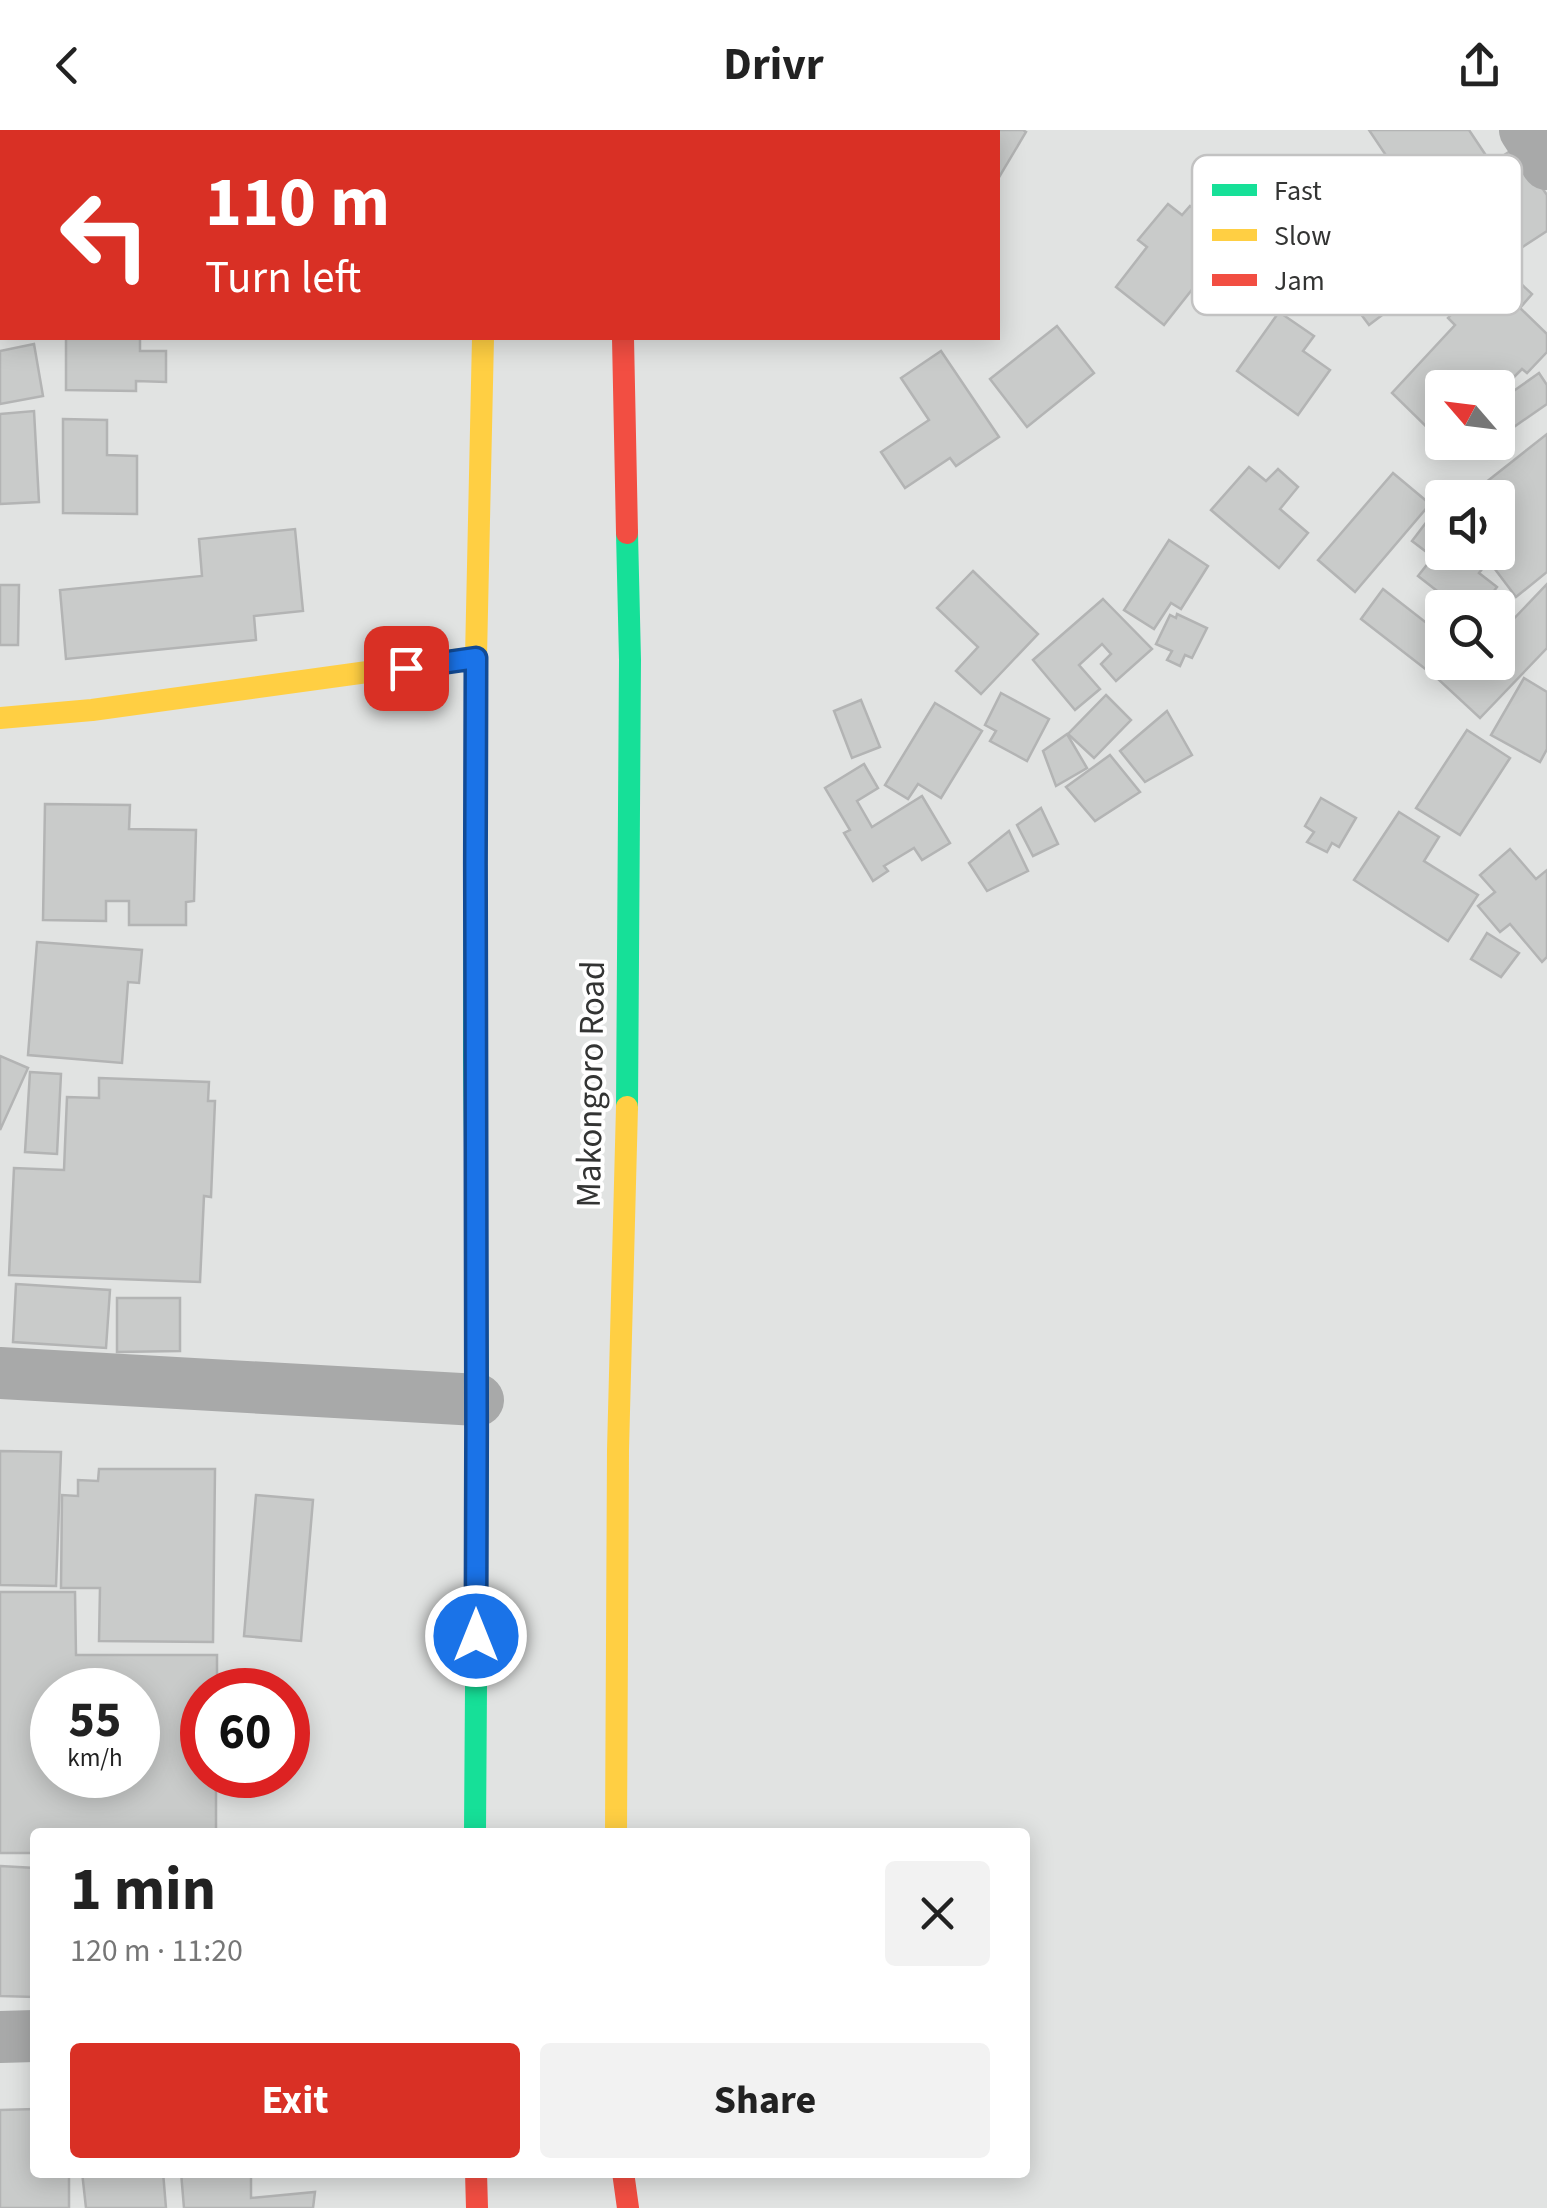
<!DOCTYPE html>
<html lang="en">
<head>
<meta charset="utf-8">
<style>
	body { margin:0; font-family:"Source Sans 3",sans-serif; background:#f2f2f2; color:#222; height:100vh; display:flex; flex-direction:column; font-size:38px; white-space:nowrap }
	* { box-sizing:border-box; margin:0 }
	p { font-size:32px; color:#767676 }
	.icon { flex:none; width:55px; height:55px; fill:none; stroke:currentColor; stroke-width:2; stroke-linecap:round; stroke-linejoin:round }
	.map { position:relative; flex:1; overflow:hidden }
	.drawer { position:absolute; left:30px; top:1698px; width:1000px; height:350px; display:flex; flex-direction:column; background:#fff; border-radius:10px; box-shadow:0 5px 25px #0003 }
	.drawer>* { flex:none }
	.guide { position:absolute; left:0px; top:0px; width:1000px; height:210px; box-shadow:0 5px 25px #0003; background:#d93025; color:#fff; overflow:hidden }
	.needle { width:65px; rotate:298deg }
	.controls { position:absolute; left:1425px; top:240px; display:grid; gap:20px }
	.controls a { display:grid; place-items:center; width:90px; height:90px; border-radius:10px; background:#fff; box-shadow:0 5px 25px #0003; font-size:50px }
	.speed { position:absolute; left:30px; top:1538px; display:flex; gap:20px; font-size:50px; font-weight:700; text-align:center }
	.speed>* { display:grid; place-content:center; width:130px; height:130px; border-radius:50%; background:#fff; box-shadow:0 5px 25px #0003; line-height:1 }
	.speed small { font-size:25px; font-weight:400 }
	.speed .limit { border:15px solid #d22; background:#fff; color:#111 }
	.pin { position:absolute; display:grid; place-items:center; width:85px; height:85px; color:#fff; margin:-42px; border-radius:20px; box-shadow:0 5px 15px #0006 }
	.me { position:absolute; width:110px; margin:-55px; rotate:0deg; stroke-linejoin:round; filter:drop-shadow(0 0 8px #0008) }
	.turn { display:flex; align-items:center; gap:35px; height:210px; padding:0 40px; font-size:45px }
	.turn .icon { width:130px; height:130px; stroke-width:2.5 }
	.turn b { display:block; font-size:70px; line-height:85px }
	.round { display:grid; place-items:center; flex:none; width:105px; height:105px; border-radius:10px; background:#f2f2f2 }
	.head { display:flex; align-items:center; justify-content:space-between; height:170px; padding:0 40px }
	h1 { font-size:60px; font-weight:700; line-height:75px }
	.primary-button { display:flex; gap:20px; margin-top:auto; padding:20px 40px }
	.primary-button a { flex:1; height:115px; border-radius:10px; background:#d93025; color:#fff; font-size:40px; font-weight:700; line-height:115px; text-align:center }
	.primary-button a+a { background:#f2f2f2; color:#222 }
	header { display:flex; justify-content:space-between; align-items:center; height:130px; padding:0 40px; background:#fff; font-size:45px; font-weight:700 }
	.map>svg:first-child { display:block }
	.building { fill:#c9cbca; stroke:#b3b4b4; stroke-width:2.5; fill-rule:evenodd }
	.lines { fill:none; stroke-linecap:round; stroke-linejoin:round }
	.street { stroke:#a8a9a9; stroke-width:52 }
	.fast { stroke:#16e098; stroke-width:22 }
	.slow { stroke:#ffcf43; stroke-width:22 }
	.jam { stroke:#f24e42; stroke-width:22 }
	.route-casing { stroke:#114b97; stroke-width:25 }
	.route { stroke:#1a73e8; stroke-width:18 }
	.labels { text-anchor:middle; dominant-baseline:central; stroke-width:8; stroke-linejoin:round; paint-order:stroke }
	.street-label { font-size:35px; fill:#333433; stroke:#fff }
	.key { fill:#fff; stroke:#c2c2c2; stroke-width:2.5 }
	.key-label { font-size:28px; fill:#333433 }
</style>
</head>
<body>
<header><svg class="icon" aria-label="back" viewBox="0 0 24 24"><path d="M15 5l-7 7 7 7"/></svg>Drivr<svg class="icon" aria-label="share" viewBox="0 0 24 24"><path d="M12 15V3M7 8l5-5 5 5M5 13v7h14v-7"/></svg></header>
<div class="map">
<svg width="1547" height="2078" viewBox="0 0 1547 2078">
	<rect width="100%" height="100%" fill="#e1e3e2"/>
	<g class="building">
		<polygon points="184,0 260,0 260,2 183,2"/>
		<polygon points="896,0 1023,0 1026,2 998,49 998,2 894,2"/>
		<polygon points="1369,0 1469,0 1485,24 1416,70"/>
		<polygon points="1515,18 1547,65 1547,101 1486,141 1461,103 1501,77 1478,42"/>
		<polygon points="1361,57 1385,88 1396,80 1429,123 1397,147 1410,164 1369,195 1325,136 1315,144 1300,124 1331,101 1321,88"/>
		<polygon points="1168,74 1182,85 1190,76 1232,109 1164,195 1116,157 1147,117 1138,110"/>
		<rect x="0" y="115" width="2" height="91"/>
		<polygon points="1505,139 1532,164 1520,178 1547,204 1547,222 1527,243 1522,239 1499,262 1498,258 1493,257 1442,258 1442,312 1392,263 1455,195 1448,188 1487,147 1493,152"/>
		<polygon points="1279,182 1314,206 1303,221 1330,240 1298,285 1237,241"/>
		<polygon points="1057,196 1094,243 1027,297 990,249"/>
		<polygon points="66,208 140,208 140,221 166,221 166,252 136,251 136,261 66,260"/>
		<polygon points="34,214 43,266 0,274 0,221"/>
		<polygon points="941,221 999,307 956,336 950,328 905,358 881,322 929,290 901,248"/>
		<polygon points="1539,243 1547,255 1547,274 1498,308 1498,272"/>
		<polygon points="34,281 39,372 0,374 0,284"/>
		<polygon points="63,289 107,290 107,325 137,326 137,384 63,383"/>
		<polygon points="1547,304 1547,442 1516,467 1482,422 1498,422 1498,368 1466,368"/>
		<polygon points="1249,337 1266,351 1278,339 1298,357 1280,379 1308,403 1279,438 1211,380"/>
		<polygon points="1393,343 1430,374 1355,462 1318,430"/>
		<polygon points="1428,390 1442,401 1442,422 1471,422 1486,434 1479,443 1497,457 1481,478 1459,478 1418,446 1433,427 1412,411"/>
		<polygon points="295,399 303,481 254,486 256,510 66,529 60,460 202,446 199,409"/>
		<polygon points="1169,410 1208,436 1181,479 1171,473 1154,499 1124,480"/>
		<polygon points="973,441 1038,504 981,564 956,541 978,517 937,478"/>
		<polygon points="1547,454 1547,518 1480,588 1439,550 1455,532 1498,532 1498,492 1504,499"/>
		<polygon points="0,455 19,455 18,515 0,515"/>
		<polygon points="1383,459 1442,505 1442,522 1428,541 1361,489"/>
		<polygon points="1103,469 1152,519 1116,551 1101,534 1111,524 1102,514 1079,535 1100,559 1075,580 1033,530"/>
		<polygon points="1177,484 1207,498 1192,528 1185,525 1180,536 1167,530 1172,521 1156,514 1170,485 1176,488"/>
		<polygon points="1524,548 1547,562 1547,619 1540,632 1491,605"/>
		<polygon points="1001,563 1049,589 1027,631 990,611 996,601 985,595"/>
		<polygon points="1106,565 1131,590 1094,628 1068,604"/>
		<polygon points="861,570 880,617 852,628 834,581"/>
		<polygon points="935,573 982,601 941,668 918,654 908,669 885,655"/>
		<polygon points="1167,581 1192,625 1145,652 1120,621"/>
		<polygon points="1467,600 1510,628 1460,705 1416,678"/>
		<polygon points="1067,604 1087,638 1056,656 1043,621"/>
		<polygon points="1110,625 1140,662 1095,691 1066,657"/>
		<polygon points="864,634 878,658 857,671 872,697 922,666 950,713 922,730 914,718 884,736 888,741 873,751 844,703 850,700 825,658"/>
		<polygon points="1321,668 1356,688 1339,717 1332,713 1327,722 1307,712 1314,702 1305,696"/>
		<polygon points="45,674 130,675 129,699 196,700 194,771 186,772 186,795 129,795 129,771 106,771 106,791 43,790"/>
		<polygon points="1041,678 1058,714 1033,726 1017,695"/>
		<polygon points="1399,682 1439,707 1424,731 1478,765 1448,811 1354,750"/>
		<polygon points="1009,701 1028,741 987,761 969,733"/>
		<polygon points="1510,719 1536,749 1547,740 1547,827 1542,832 1510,794 1500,802 1478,776 1495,762 1480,745"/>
		<polygon points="1487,803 1519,823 1501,847 1471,829"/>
		<polygon points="37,812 142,820 139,853 128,852 122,933 28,925"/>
		<polygon points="0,926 28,938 0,1000"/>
		<polygon points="30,942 61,944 57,1024 25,1022"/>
		<polygon points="99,948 209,952 208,971 215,971 211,1067 204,1066 200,1152 9,1145 14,1038 64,1040 67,967 99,968"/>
		<polygon points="16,1154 110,1160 106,1218 13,1212"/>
		<polygon points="117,1168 180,1168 180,1221 117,1222"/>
		<polygon points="0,1321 61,1322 56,1456 0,1455"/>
		<polygon points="99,1339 215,1339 213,1512 99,1511 100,1458 61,1458 62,1365 78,1366 78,1350 98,1351"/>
		<polygon points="256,1365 313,1370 301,1511 244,1506"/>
		<path d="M0,1462H75L76,1525H217V1560H202V1645H216V1702H35V1723H0ZM52,1560H138V1645H52Z"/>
		<polygon points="0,1736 35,1738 35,1867 0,1866"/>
		<polygon points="35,1979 35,2042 69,2042 69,2078 0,2078 0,1980"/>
		<polygon points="82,2042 163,2042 166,2078 86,2078"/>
		<polygon points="181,2042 251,2042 251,2068 315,2062 313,2078 184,2078"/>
	</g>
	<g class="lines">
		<g class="street">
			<polyline points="1525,0 1547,34"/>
			<polyline points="0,1243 478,1270"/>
			<polyline points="0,1907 35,1906"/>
		</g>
		<g class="fast">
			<polyline points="484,0 484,2"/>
			<polyline points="627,977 630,530 627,403"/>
			<polyline points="475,1702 478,1270 474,926 475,688"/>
		</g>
		<g class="slow">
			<polyline points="0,588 92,580 476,527"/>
			<polyline points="475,688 476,527 483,208"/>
			<polyline points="616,1702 618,1320 627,977"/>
		</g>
		<g class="jam">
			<polyline points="618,0 619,2"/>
			<polyline points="623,208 627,403"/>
			<polyline points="476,2042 477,2078"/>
			<polyline points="623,2042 628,2078"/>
		</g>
	</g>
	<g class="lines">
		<defs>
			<path id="route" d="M406,538L476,528C474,854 478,1180 476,1506"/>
		</defs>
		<use href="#route" class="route-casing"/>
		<use href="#route" class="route"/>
	</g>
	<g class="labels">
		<g class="street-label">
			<text transform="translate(591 954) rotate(-89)">Makongoro Road</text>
		</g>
	</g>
	<rect x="1192" y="25" width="330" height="160" rx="15" class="key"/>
	<rect x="1212" y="54" width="45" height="12" fill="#16e098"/>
	<rect x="1212" y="99" width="45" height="12" fill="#ffcf43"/>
	<rect x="1212" y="144" width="45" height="12" fill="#f24e42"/>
	<g class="key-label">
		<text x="1274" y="70">Fast</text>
		<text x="1274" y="115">Slow</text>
		<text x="1274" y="160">Jam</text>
	</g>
</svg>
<div class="controls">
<a><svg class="needle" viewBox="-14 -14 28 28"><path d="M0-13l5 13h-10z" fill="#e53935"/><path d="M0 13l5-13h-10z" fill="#767676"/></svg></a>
<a><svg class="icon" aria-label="sound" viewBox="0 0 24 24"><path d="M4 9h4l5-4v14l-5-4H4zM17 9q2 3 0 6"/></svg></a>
<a><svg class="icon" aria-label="search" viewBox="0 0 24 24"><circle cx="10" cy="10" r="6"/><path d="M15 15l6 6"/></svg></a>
</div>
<div class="speed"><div>55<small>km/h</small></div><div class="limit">60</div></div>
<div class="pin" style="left:406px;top:538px;background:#d93025"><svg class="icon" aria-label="arrive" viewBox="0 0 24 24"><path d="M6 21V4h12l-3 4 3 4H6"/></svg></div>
<svg class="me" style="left:476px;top:1506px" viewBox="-20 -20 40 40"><circle r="17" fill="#1a73e8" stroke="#fff" stroke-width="3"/><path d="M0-11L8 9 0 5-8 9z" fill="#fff"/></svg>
<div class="guide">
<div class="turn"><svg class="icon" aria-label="left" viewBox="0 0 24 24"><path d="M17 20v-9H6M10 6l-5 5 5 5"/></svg><div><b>110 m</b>Turn left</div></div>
</div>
<section class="drawer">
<div class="head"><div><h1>1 min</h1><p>120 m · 11:20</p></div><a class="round"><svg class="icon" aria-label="close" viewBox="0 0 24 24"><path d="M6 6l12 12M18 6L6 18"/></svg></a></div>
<div class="primary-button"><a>Exit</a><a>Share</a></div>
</section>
</div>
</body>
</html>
